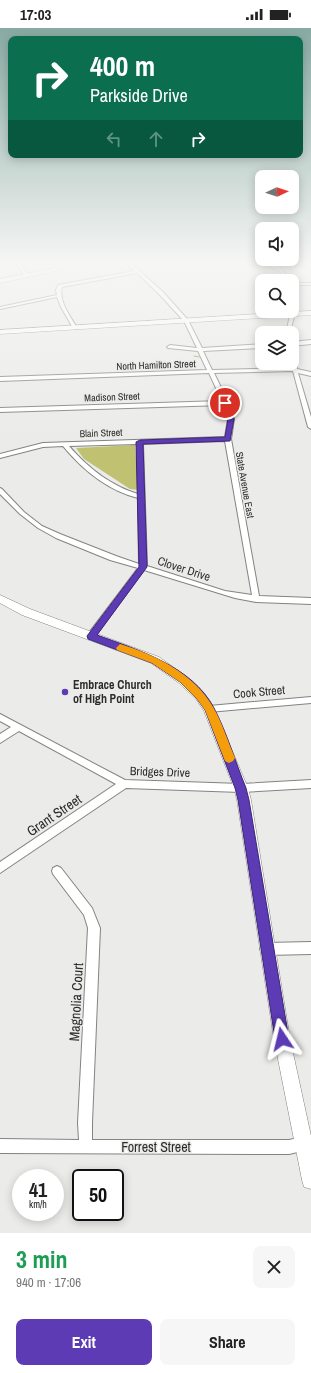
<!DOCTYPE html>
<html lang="en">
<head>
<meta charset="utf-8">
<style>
	body { margin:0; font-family:"Archivo Narrow",sans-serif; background:#f6f6f6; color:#222; height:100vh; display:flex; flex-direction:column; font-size:15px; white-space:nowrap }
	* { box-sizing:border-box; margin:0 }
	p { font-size:13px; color:#767676 }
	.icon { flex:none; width:22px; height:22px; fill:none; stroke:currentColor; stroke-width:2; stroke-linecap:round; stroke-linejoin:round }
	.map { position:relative; height:1205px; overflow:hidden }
	.side { display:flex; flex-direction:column; background:#fff; flex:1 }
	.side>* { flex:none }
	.banner { position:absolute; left:8px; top:8px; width:295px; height:122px; border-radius:8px; box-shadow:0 2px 10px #0003; background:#0b6e4f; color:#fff; overflow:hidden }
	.needle { width:26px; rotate:86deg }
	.tools { position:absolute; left:255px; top:142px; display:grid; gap:8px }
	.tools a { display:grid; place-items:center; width:44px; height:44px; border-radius:8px; background:#fff; box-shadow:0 2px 10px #0003; font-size:20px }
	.speed { position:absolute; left:12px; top:1141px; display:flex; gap:8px; font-size:20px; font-weight:700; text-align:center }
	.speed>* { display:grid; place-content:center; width:52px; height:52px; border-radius:50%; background:#fff; box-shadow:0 2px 10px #0003; line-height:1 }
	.speed small { font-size:10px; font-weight:400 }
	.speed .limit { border:2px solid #111; border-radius:6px; background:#fff; color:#111 }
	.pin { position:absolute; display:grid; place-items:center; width:34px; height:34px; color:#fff; margin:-17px; border:2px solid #fff; border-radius:50%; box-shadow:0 1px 4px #0007 }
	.me { position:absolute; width:44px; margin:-22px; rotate:350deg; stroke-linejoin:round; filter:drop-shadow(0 0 3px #0008) }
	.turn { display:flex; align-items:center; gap:14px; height:84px; padding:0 16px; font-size:18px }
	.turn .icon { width:52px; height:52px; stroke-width:2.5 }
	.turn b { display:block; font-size:28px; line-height:34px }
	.lanes { display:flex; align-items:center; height:38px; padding:0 16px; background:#0003; justify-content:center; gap:20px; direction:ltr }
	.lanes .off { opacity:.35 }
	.round { display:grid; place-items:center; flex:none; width:42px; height:42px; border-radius:8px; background:#f6f6f6 }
	.headline { display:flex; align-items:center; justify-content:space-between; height:68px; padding:0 16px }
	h1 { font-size:24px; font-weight:700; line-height:30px; color:#1e9e55 }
	.primary-button { display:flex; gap:8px; margin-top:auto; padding:8px 16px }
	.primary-button a { flex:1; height:46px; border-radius:8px; background:#5c3bb4; color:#fff; font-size:16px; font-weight:700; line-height:46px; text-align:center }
	.primary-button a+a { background:#f6f6f6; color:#222 }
	.status { display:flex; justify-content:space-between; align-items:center; height:28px; padding:0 20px; background:#fff; direction:ltr }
	.status svg { height:11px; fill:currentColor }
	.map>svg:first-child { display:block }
	.green { fill:#c0c271 }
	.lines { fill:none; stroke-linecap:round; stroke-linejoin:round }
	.stream { stroke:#999a38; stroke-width:1 }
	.street-casing { stroke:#838380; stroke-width:2 }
	.secondary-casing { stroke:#838380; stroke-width:1 }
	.primary-casing { stroke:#838380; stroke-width:1 }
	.street { fill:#fff; fill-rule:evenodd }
	.secondary { fill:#fff; fill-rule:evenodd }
	.primary { fill:#fff; fill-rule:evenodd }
	.route { fill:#5c3bb4; stroke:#3c2675 }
	.slow { fill:#f59e0b }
	.poi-dot { fill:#5c3bb4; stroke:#ebece9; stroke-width:1.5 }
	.labels { text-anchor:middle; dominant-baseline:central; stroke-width:3; stroke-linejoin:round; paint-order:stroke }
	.far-street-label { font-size:10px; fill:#2c2c2a; stroke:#ebece9 }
	.street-label { font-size:12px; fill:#2c2c2a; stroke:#ebece9 }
	.poi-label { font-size:12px; font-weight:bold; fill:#2c2c2a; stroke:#ebece9; text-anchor:start }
	.near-street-label { font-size:14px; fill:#2c2c2a; stroke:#ebece9 }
</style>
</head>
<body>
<div class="status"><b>17:03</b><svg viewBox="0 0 49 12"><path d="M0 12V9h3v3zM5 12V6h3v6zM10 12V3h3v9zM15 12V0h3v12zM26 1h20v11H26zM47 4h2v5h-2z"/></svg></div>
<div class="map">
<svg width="311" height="1205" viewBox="0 0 311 1205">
	<rect width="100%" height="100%" fill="#ebece9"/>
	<polygon class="green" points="135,417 138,462 130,461 84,431 76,420"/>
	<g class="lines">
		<polyline class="stream" points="194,328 199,329"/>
		<defs>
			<g id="street">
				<polygon points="17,236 21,236 29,248 29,249 25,249"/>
				<path d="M127,236H132L163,264L188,292L202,320L262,316V320L203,323L212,342L292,340L291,335H292V329L295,331L297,341L311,344V348L298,345L311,389V401L308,399L293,343L214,345L231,380L234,391L231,411L259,568L311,570V576L256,574L235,570L144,542L94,610H88L87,608L88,606L138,540L110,532L56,510L38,500L20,486L0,466V460L2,461L24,484L42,498L60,506L116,528L139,536L138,470C107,462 83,442 63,418L43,419L0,430V426L43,415L225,409L228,391L224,377L0,384V380L222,373L209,345L0,353V349L207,342L198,323L168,320L167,319L170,317L197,320L184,293L159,266L137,245L62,259C58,273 71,289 77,300V301L73,300L61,279L57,269L0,281V279L57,267L56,262L58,257L134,243ZM225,413L252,567L225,563L147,538L143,416ZM137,416L138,466C111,458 87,439 69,418Z"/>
				<path d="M266,236C280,236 283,243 290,253H286L279,243Z"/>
				<rect x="292" y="255" width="19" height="2"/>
				<path d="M292,263L294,264C298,278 293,291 290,305H286L291,283H292Z"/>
				<polygon points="311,312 311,316 292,318 292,314"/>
				<polygon points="311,669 311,675 209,684 206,683 205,681 206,679 209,678"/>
				<polygon points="0,686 125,752 241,756 311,752 311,760 241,764 126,760 0,845 0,834 116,756 19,703 0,715 0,706 11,699 0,693"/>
				<polygon points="57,838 61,840 92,880 100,900 92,1095 92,1112 289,1112 311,1107 311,1121 289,1126 0,1125 0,1111 79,1112 78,1095 88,900 84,887 53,846 52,843 53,840"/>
				<polygon points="311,914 311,926 266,927 262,925 260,921 262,917 266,915"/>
			</g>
			<g id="secondary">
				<polygon points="311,283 311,287 0,306 0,302"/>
				<polygon points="0,567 30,581 159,629 187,649 204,665 213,678 248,760 251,772 290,1011 311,1108 311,1161 304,1159 302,1152 274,1011 237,772 234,760 204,683 196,671 179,655 151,635 22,587 0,575"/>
			</g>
			<polygon id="primary" points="74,236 88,236 0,255 0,251"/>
		</defs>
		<use href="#street" class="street-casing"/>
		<use href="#secondary" class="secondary-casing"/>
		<use href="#primary" class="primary-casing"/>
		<use href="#street" class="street"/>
		<use href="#secondary" class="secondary"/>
		<use href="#primary" class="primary"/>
	</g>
	<linearGradient id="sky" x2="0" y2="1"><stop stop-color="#88aaa2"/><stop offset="0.58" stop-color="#f6f6f5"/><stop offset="1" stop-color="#f6f6f5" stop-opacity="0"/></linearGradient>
	<rect width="311" height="405" fill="url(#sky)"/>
	<path class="route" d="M223,373L228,375L234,391L230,413L143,416L147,539L97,607C138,622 192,638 214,680C227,705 235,733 246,760L249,772L289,1011L287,1016L282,1018L277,1016L275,1011L238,772L235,760L205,682L197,671L180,654L152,635L88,611L87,608L139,539L136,414L140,412L225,409L228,391L222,375Z"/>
	<path class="slow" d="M120,616C156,627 194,646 213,679C222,694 228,714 235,730L233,733L229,735L225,733L205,682L197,671L180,654L152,635L117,622L116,620Z"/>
	<circle class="poi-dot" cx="65" cy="664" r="4"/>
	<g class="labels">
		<g class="far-street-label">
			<text transform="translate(156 337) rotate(-2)">North Hamilton Street</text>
			<text transform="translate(112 369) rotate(-2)">Madison Street</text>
			<text transform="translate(101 405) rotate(-2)">Blain Street</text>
			<text transform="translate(245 457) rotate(80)">State Avenue East</text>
		</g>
		<g class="street-label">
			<text transform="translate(184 541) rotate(18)">Clover Drive</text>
			<text transform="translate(259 664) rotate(-5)">Cook Street</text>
			<text transform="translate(160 744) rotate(2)">Bridges Drive</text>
		</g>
		<g class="poi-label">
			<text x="73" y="657">Embrace Church<tspan x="73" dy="14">of High Point</tspan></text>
		</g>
		<g class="near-street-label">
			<text transform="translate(54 787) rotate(-34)">Grant Street</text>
			<text transform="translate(76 974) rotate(-87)">Magnolia Court</text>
			<text x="156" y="1119">Forrest Street</text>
		</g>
	</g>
</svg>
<div class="tools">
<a><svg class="needle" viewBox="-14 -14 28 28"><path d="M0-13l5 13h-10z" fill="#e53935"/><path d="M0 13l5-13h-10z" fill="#767676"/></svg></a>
<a><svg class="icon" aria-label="sound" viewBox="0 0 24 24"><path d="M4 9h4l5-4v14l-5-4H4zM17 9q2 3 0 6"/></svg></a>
<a><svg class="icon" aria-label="search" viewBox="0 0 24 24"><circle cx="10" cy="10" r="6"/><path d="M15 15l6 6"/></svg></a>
<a><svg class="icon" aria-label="layers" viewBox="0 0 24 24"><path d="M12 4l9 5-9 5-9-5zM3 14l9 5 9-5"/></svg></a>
</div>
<div class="speed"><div>41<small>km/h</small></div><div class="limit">50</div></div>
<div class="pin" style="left:225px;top:375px;background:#d93025"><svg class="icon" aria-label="arrive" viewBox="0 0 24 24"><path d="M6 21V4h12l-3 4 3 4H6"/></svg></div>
<svg class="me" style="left:282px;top:1011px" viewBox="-20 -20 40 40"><path d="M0-17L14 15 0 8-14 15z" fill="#5c3bb4" stroke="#fff" stroke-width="4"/></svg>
<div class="banner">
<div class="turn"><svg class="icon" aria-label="right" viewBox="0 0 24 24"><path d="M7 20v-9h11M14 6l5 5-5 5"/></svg><div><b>400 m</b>Parkside Drive</div></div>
<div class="lanes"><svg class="icon off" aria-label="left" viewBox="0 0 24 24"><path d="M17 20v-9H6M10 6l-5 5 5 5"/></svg><svg class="icon off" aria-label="ahead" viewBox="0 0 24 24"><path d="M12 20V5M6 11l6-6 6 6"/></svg><svg class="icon" aria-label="right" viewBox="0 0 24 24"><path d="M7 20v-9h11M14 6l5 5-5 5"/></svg></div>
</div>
</div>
<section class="side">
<div class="headline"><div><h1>3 min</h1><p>940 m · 17:06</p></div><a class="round"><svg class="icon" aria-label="close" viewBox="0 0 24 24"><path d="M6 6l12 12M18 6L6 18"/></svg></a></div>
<div class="primary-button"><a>Exit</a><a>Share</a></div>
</section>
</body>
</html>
